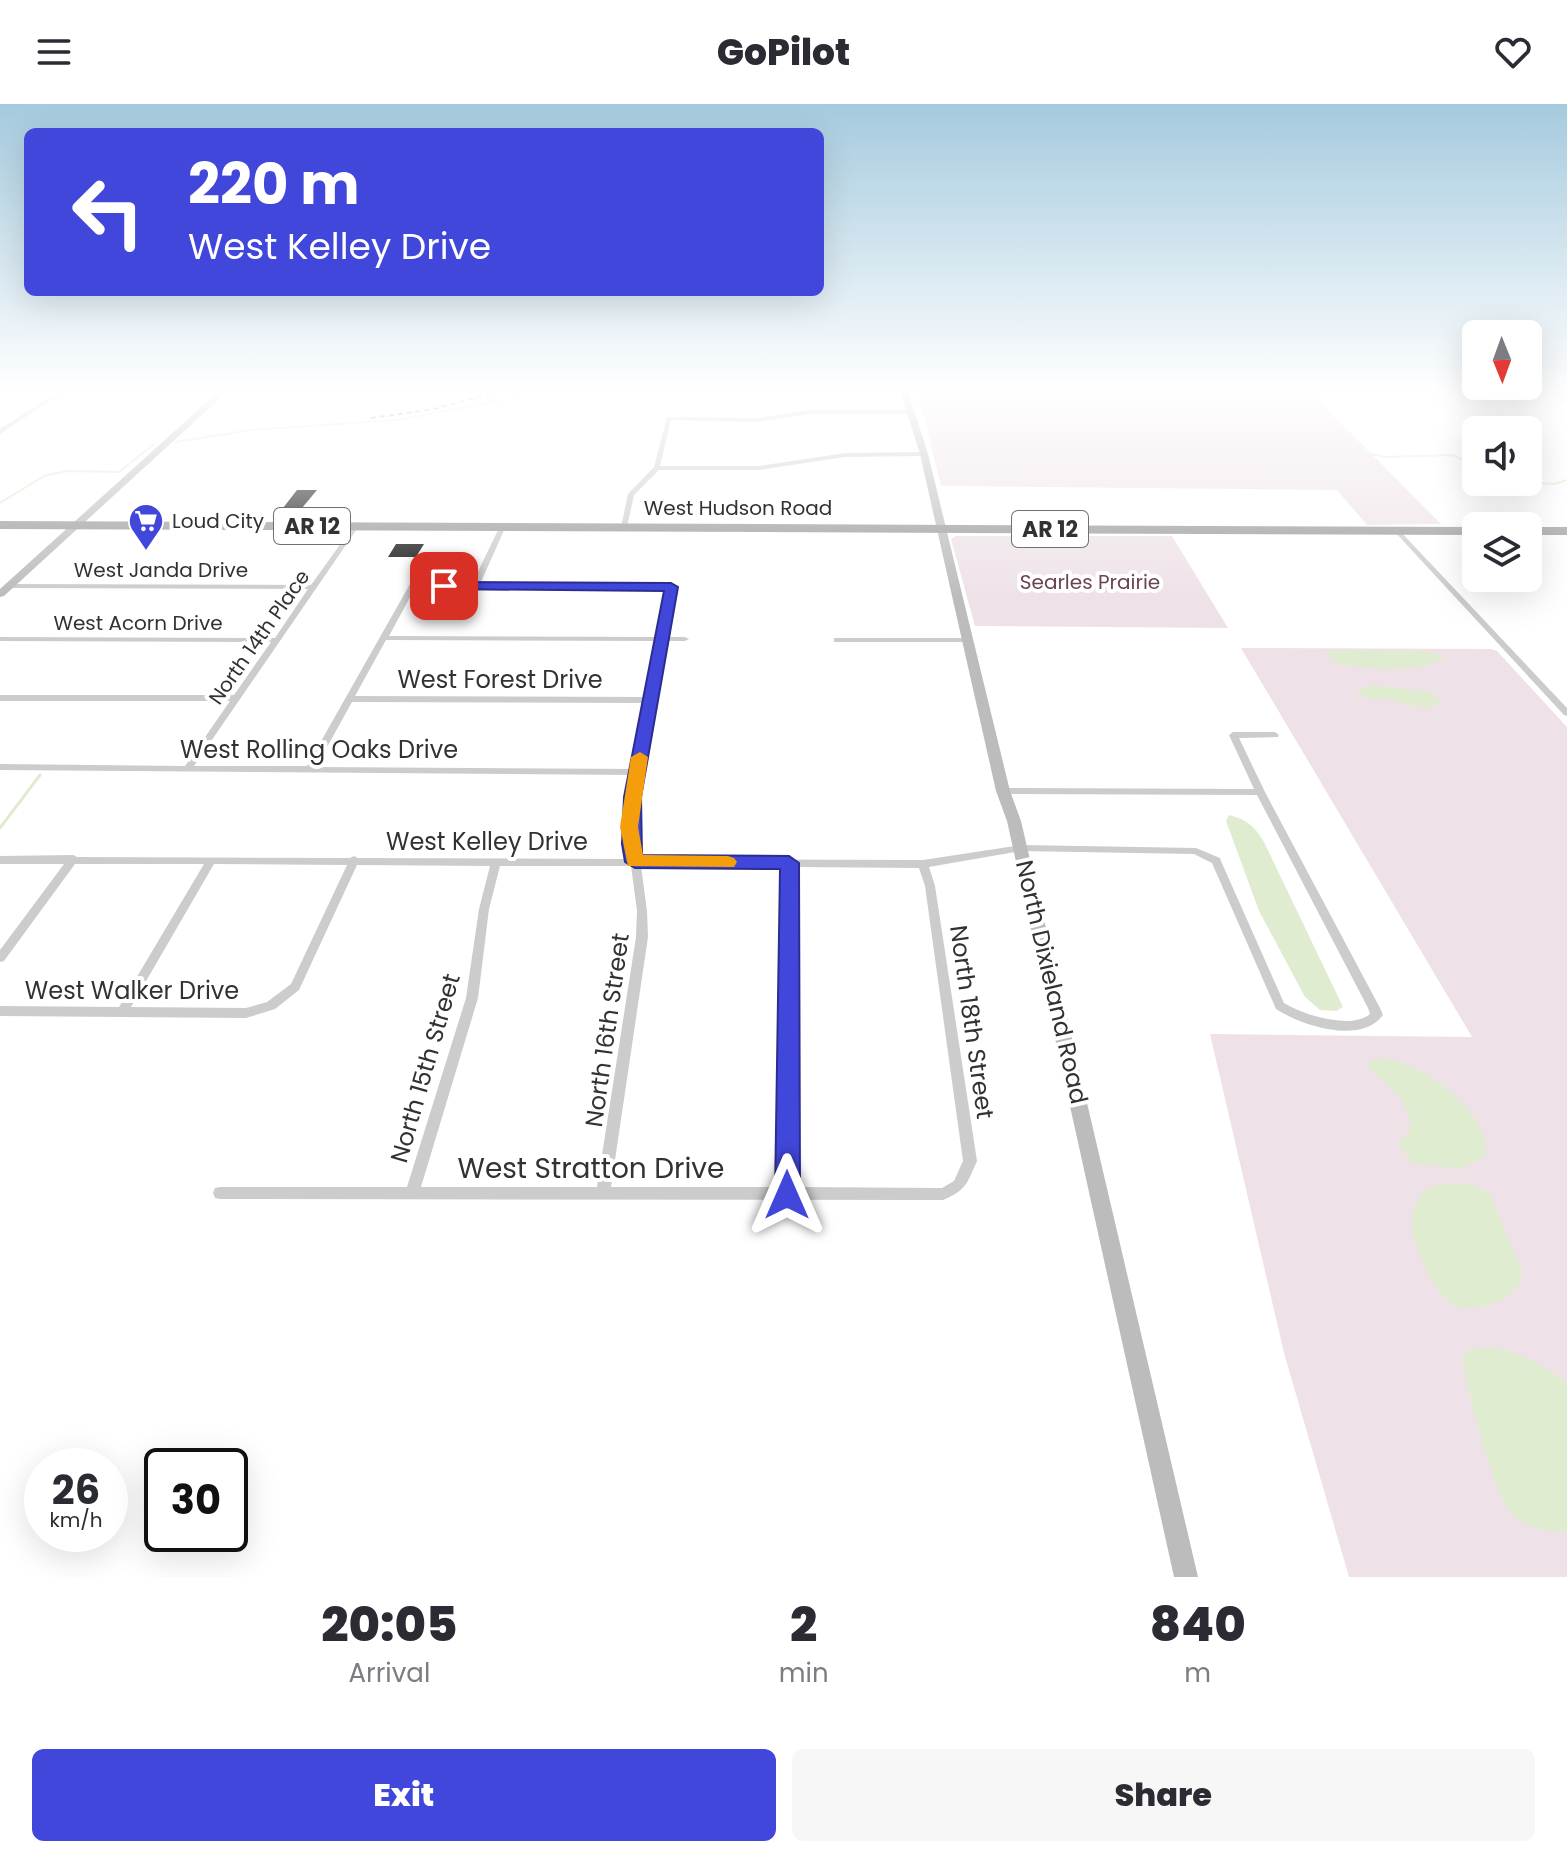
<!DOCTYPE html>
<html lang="en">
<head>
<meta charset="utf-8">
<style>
	body { margin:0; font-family:Poppins,sans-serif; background:#f7f7f7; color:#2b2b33; height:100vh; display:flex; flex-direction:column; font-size:30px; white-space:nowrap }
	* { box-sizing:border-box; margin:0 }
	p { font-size:26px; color:#7c7c81 }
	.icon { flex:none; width:44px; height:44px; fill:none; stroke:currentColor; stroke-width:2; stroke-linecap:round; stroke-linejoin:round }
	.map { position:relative; height:1473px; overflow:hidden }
	.drawer { display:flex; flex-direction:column; background:#fff; flex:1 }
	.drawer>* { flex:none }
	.banner { position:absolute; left:24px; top:24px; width:800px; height:168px; border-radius:12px; box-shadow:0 8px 32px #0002; background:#4247db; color:#fff; overflow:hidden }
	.needle { width:52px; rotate:179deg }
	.tools { position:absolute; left:1462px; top:216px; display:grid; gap:16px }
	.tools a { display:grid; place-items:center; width:80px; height:80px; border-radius:12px; background:#fff; box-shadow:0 8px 32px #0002; font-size:40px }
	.speed { position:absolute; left:24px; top:1344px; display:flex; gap:16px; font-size:40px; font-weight:700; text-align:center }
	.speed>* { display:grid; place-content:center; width:104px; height:104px; border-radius:50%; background:#fff; box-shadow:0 8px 32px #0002; line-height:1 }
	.speed small { font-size:20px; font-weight:400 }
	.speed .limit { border:4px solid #111; border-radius:12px; background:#fff; color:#111 }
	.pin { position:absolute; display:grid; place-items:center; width:68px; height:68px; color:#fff; margin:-34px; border-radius:16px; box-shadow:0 4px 12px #0006 }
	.me { position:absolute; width:88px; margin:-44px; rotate:0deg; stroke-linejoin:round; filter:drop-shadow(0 0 6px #0008) }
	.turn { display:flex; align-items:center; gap:28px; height:168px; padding:0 32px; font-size:36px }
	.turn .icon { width:104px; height:104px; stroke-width:2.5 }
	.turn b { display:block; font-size:56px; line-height:68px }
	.eta { display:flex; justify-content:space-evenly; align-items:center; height:136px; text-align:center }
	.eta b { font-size:48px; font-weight:800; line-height:56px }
	.button { display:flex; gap:16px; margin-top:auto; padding:16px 32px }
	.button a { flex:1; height:92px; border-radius:12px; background:#4247db; color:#fff; font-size:32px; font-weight:800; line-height:92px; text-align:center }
	.button a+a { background:#f7f7f7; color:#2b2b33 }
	header { display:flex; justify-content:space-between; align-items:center; height:104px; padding:0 32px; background:#fff; font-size:36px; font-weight:800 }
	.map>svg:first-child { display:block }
	.green { fill:#eee2e8 }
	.water { fill:#e0ecd0 }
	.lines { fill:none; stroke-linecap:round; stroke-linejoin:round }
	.stream-far1 { stroke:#e0ecd0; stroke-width:2 }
	.stream { stroke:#e0ecd0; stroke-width:3 }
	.building { fill:#191919 }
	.street { fill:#ccc; fill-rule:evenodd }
	.secondary { fill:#bcbcbc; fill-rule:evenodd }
	.highway { fill:#999; fill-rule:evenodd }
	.rail { stroke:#878787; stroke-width:2; stroke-dasharray:5 4; stroke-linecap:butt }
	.route { fill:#4247db; stroke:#2b2e8e; stroke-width:2 }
	.slow { fill:#f59e0b }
	.labels { text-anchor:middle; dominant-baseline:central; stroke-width:8; stroke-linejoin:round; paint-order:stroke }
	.far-street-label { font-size:20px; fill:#323232; stroke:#fff }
	.far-poi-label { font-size:20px; fill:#323232; stroke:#fff; text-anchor:start }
	.far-park-label { font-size:20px; fill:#6c4254; stroke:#fff }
	.shield { fill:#fff; stroke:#707070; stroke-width:2 }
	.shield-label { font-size:22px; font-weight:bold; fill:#323232 }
	.street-label { font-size:24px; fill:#323232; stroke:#fff }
	.near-street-label { font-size:28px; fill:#323232; stroke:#fff }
</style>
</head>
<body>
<header><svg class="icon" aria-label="menu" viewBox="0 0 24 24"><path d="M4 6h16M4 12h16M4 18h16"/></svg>GoPilot<svg class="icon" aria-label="heart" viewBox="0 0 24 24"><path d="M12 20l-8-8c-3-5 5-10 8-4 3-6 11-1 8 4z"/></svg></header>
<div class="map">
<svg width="1567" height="1473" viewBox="0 0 1567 1473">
	<rect width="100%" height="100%" fill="#fff"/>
	<g class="green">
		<polygon points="918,287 1309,287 1441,420 1367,421 1337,386 941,382"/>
		<polygon points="956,432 1172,432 1228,524 975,522 951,435"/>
		<polygon points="1241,544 1491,545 1497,547 1567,623 1567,1473 1349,1473 1284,1249 1210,930 1472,933"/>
	</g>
	<g class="water">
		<path d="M1336,546L1424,547L1446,552C1420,571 1366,566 1335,559L1326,549Z"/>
		<path d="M1374,581L1431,588L1441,599C1426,609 1407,600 1391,596C1378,592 1367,599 1356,586Z"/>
		<path d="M1229,711C1248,716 1254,722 1264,738L1343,903L1336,907L1320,906L1305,893L1259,807L1226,717Z"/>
		<path d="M1376,954C1415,951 1496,1010 1485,1053L1461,1065L1411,1059L1398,1038L1411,1025C1412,999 1384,977 1366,962Z"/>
		<path d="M1453,1079L1472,1081L1491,1091L1521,1165C1528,1193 1481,1208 1458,1203C1438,1199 1411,1139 1412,1120C1413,1110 1415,1099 1420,1091L1432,1082Z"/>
		<path d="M1488,1243C1521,1247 1541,1261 1567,1278V1429C1548,1427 1530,1426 1514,1412C1493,1394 1467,1284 1462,1252L1470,1245Z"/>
	</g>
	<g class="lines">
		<g class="stream-far1">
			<polyline points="1559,297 1567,296"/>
			<polyline points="176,338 251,326 397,316 533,290 693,287"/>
			<polyline points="1341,343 1385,353 1453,351 1476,362"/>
			<polyline points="1525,378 1554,380 1567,376"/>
			<polyline points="0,399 44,372 66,367 119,368 154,340"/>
		</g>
		<polyline class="stream" points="0,724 40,671"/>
	</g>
	<g class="building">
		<polygon points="297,386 317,386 302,404 283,404"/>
		<polygon points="396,440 424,440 416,453 388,453"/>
	</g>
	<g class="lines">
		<g class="street">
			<polygon points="59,287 65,287 0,330 0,325"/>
			<polygon points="810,306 910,306 913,308 910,310 810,310 757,318 671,316 660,362 759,362 845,349 924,348 927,350 924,352 845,353 759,366 659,366 634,391 627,423 624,425 621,423 628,390 654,363 667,313 757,314"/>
			<path d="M503,420L506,422L480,480L671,481L675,483L666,533H685L689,535L685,537H665L635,716L640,755L923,756L1021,741L1196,744L1220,754L1221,757L1284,899C1304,911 1351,926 1370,910L1368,904L1257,691L1003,690L998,687L1003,684L1254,685L1229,631L1233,628H1275L1279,631L1278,633L1239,634L1265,688L1380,904L1383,911C1361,941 1302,922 1276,905L1212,759L1194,750L1021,747L929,763L935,782L977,1057C967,1079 967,1086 943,1096L220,1095L215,1094L213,1089L215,1084L220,1083H407L466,894L479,805L490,762L357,761L299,886L275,905L246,914L0,912V902L119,903L204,760H75L4,857L0,858V846L64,760H0V752L73,751L77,753L350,754L354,752L358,754L630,755L625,716L633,671L0,666V660L185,662L230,597H0V591H234L271,538L0,537V533L275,534L308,485L9,484L5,482L9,480L311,481L354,421H358L359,422L194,662H307L410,480H472L500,422ZM415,484L667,485L658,533L389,532ZM386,536L658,537L647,593L355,592ZM352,598L646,599L634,665L316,663ZM214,760L347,761L291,880L267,898L246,904L131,903ZM500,762H631L637,807L636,833L597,1083H421L478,894L489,805ZM641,762L784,763L780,1083H611L648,833L647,807ZM794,763L919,764L925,782L963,1057L954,1077L942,1084L794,1083Z"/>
			<polygon points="1394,425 1398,425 1567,604 1567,612 1564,611 1394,427"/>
			<polygon points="834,534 969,534 973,536 969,538 834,538"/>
		</g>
		<g class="secondary">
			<polygon points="219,287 228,287 4,492 0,493 0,485"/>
			<polygon points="900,287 908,287 928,350 1010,687 1021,717 1198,1473 1174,1473 1007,717 996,687 920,350"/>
		</g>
		<g class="highway">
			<polygon points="0,417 1476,423 1476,431 0,425"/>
			<rect x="1528" y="423" width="39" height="8"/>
		</g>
		<g class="rail">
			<polyline points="1532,287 1567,291"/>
			<polyline points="371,314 434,305 501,287"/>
		</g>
	</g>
	<linearGradient id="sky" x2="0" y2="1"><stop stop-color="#a5cade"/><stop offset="0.58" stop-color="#fff"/><stop offset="1" stop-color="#fff" stop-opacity="0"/></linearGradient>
	<rect width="1567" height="493" fill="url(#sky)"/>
	<polygon class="route" points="444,478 671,479 678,483 641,693 642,751 789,752 799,759 800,1091 796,1099 787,1103 779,1099 775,1091 780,765 635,764 625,758 622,740 624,693 664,487 439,485 439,479"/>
	<polygon class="slow" points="640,648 648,653 638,723 643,751 728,752 734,754 737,758 734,763 628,762 620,723 631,653"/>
	<defs>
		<symbol id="supermarket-pin" viewBox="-11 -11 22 30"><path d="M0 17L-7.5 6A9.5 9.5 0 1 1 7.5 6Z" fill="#4247db" stroke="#fff"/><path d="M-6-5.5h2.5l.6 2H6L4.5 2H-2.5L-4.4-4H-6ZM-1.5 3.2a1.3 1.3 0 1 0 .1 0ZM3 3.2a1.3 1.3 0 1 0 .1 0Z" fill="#fff"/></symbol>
	</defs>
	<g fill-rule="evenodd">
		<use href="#supermarket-pin" x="126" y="397" width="40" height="54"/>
	</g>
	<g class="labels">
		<g class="far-street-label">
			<text x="738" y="404">West Hudson Road</text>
			<text x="161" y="466">West Janda Drive</text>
			<text x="138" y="519">West Acorn Drive</text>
			<text transform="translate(259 533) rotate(-55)">North 14th Place</text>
		</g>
		<g class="far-poi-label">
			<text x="172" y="417">Loud City</text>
		</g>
		<g class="far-park-label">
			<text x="1090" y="478">Searles Prairie</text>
		</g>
		<g class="shield">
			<rect x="274" y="404" width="76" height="36" rx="6"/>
			<rect x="1012" y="407" width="76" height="36" rx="6"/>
		</g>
		<g class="shield-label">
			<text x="312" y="422">AR 12</text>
			<text x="1050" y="425">AR 12</text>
		</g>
		<g class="street-label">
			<text x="500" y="575">West Forest Drive</text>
			<text x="319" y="645">West Rolling Oaks Drive</text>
			<text x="487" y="737">West Kelley Drive</text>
			<text transform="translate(1052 878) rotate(77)">North Dixieland Road</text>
			<text x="132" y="886">West Walker Drive</text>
			<text transform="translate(972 918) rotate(82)">North 18th Street</text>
			<text transform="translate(607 926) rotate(-82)">North 16th Street</text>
			<text transform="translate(425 964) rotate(-74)">North 15th Street</text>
		</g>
		<g class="near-street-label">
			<text x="591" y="1064">West Stratton Drive</text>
		</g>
	</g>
</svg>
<div class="tools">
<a><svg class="needle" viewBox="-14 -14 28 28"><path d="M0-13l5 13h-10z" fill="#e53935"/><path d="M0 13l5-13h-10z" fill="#7c7c81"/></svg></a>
<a><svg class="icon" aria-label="sound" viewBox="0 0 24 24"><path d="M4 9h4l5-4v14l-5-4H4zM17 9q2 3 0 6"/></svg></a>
<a><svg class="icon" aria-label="layers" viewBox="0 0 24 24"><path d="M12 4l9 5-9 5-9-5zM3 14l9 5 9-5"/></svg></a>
</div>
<div class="speed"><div>26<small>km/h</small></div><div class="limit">30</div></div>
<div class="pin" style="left:444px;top:482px;background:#d93025"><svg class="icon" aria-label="arrive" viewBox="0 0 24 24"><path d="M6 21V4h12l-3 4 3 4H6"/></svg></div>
<svg class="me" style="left:787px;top:1091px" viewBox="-20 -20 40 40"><path d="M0-17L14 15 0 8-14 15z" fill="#4247db" stroke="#fff" stroke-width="4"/></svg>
<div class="banner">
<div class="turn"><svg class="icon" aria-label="left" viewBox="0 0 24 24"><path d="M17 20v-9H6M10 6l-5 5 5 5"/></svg><div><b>220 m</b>West Kelley Drive</div></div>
</div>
</div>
<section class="drawer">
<div class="eta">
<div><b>20:05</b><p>Arrival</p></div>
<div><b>2</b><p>min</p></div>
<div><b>840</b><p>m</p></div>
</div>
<div class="button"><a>Exit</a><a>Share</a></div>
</section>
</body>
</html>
